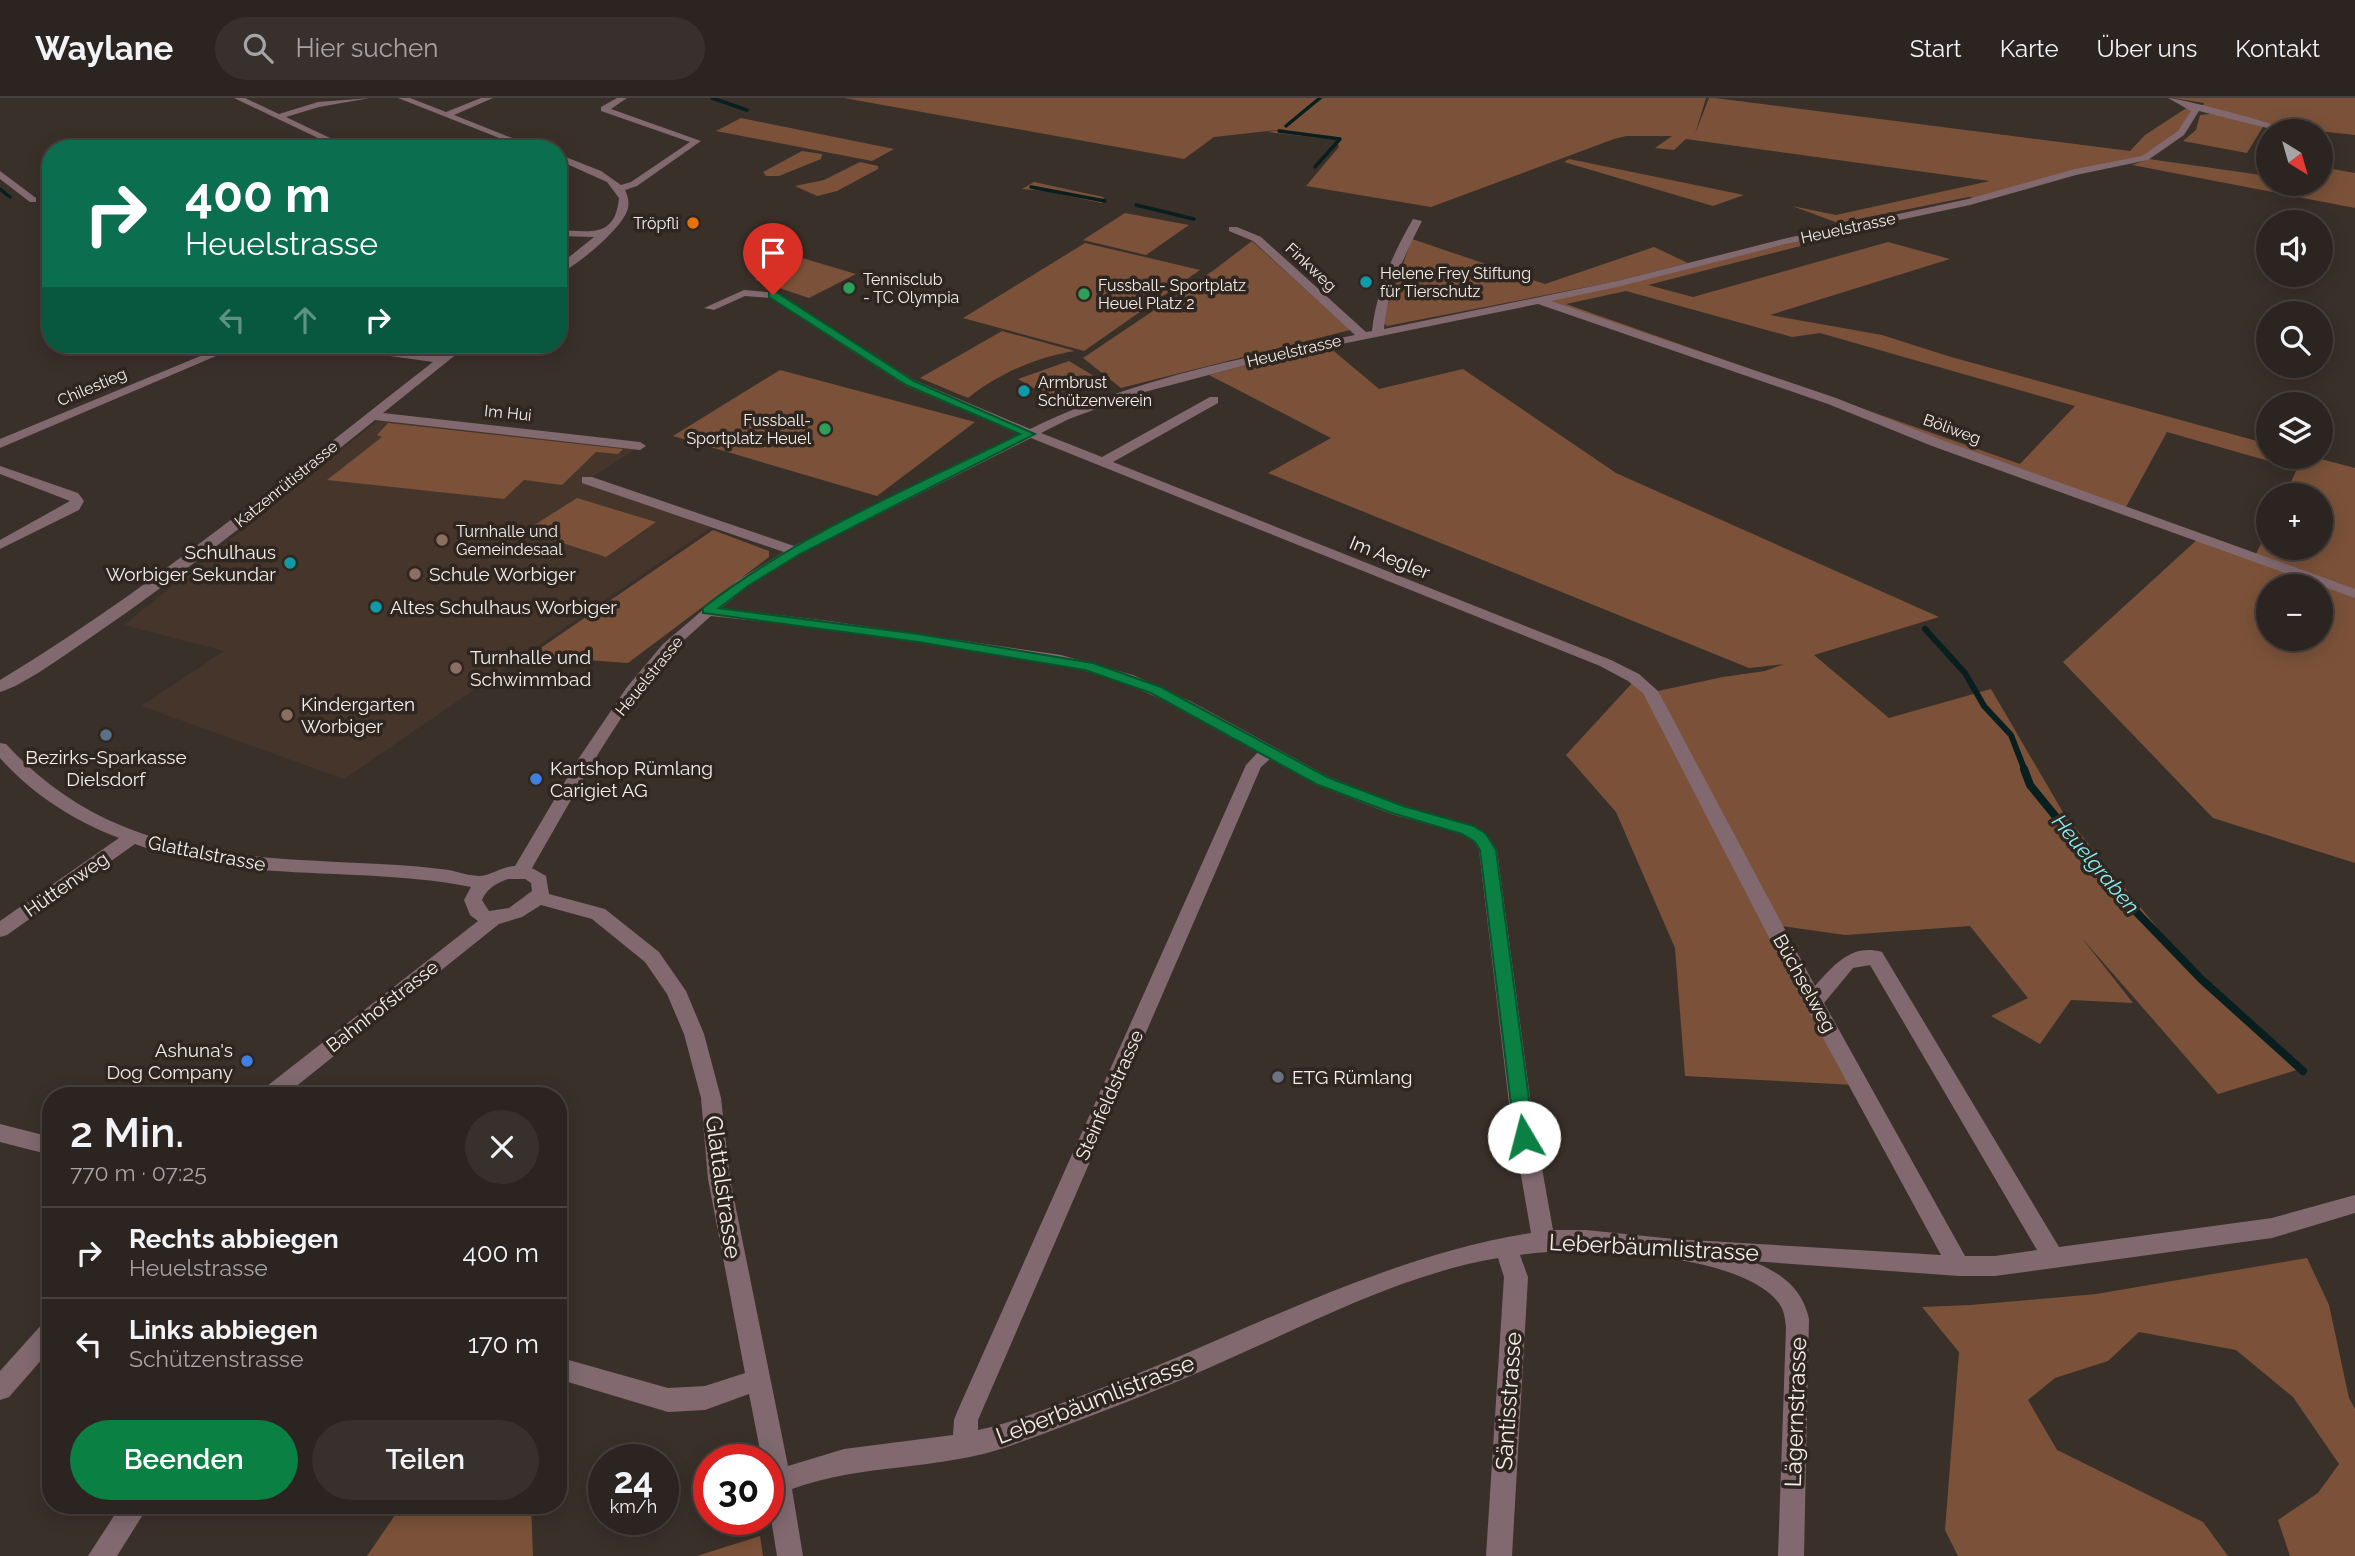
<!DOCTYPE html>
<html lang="de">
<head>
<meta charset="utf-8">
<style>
	body { margin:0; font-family:Raleway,sans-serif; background:#38302d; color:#f1f3f6; height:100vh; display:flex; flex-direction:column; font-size:26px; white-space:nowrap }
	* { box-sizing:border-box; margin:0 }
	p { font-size:23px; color:#a6a4a5 }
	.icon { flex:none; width:38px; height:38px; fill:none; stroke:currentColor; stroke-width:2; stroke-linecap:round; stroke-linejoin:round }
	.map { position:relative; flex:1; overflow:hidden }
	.sheet { position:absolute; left:42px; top:989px; width:525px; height:427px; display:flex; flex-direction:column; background:#2c2420; border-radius:28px; box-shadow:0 4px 18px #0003,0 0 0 2px #48413e }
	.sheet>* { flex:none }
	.top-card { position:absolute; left:42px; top:42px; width:525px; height:214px; border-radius:28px; box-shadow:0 4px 18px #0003,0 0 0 2px #48413e; background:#0b6e4f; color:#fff; overflow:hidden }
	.needle { width:46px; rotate:143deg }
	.buttons { position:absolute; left:2256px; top:21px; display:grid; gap:14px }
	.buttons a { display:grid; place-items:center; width:77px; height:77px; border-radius:50%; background:#2c2420; box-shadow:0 4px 18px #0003,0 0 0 2px #48413e; font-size:35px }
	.speed { position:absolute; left:588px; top:1346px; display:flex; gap:14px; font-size:35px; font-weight:700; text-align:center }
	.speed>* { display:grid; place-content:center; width:91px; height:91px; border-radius:50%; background:#2c2420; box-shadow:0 4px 18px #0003,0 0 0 2px #48413e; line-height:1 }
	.speed small { font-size:18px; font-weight:400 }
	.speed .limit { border:10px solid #d22; background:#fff; color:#111 }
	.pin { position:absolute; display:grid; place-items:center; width:60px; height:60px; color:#fff; margin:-72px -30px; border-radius:50% 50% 50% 0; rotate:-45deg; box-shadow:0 0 7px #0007 }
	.pin .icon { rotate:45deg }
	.me { position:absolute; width:77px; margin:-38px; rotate:352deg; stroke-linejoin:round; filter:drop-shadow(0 0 5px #0008) }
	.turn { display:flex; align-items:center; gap:24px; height:147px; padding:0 28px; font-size:32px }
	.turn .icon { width:91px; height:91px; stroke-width:2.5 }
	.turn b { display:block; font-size:49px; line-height:60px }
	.lanes { display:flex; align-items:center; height:66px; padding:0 28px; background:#0003; justify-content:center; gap:35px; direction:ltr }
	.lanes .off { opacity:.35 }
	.round { display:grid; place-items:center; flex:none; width:74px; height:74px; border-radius:37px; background:#38302d }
	.headline { display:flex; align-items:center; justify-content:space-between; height:119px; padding:0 28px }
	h1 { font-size:42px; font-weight:600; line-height:52px }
	.button { display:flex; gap:14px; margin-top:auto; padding:14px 28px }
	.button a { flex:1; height:80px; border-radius:42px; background:#0b8043; color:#fff; font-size:28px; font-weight:600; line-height:80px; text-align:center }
	.button a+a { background:#38302d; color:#f1f3f6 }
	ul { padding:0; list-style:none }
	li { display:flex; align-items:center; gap:21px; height:91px; padding:0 28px; border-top:2px solid #48413e }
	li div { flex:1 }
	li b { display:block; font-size:26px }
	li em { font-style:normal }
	header { display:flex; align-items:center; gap:42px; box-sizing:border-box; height:98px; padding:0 35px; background:#2c2420; border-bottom:2px solid #48413e }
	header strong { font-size:33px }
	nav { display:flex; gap:38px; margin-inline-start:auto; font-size:24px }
	.search { width:490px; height:63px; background:#38302d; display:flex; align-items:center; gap:18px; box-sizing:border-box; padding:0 24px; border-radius:38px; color:#a6a4a5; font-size:26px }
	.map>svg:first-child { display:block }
	.built { fill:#45352b }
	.green { fill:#7b5239; fill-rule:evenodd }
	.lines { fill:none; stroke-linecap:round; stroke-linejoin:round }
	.stream-far2 { stroke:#081e1f; stroke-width:3.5 }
	.stream-far1 { stroke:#081e1f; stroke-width:6 }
	.stream { stroke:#081e1f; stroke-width:8 }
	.minor { fill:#81696f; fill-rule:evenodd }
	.route { fill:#0b8043; stroke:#07532c; stroke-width:2 }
	.food-dot { fill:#e8710a; stroke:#302620; stroke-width:2.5 }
	.culture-dot { fill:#0f9aa8; stroke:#302620; stroke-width:2.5 }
	.leisure-dot { fill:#2e9e5b; stroke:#302620; stroke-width:2.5 }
	.education-dot { fill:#8d6e63; stroke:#302620; stroke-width:2.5 }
	.service-dot { fill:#5c6f8a; stroke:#302620; stroke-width:2.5 }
	.shop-dot { fill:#3f7fe0; stroke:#302620; stroke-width:2.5 }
	.worship-dot { fill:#6b7280; stroke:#302620; stroke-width:2.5 }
	.labels { text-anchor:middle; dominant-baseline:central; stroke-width:7; stroke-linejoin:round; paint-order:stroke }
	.far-poi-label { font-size:16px; fill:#f4ede9; stroke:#302620; text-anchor:start }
	.far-street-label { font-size:16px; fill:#f4ede9; stroke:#302620 }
	.poi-label { font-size:19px; fill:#f4ede9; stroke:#302620; text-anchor:start }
	.street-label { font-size:19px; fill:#f4ede9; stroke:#302620 }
	.water-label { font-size:21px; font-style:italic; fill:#84eff4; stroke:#302620 }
	.near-street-label { font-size:23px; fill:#f4ede9; stroke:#302620 }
</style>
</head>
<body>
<header>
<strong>Waylane</strong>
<div class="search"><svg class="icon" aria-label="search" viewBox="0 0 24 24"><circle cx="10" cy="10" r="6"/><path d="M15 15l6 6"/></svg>Hier suchen</div>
<nav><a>Start</a><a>Karte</a><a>Über uns</a><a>Kontakt</a></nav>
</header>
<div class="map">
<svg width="2355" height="1458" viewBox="0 0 2355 1458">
	<rect width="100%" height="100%" fill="#3a302a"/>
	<polygon class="built" points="382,319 636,351 584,384 716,426 344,681 141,608 224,553 124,527"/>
	<g class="green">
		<polygon points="844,0 1706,0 1695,36 1709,0 1715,0 2130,53 2145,37 2188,9 2192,13 2177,35 2143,59 1975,100 1969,99 1838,125 1792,108 1836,117 1990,83 1686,41 1674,52 1655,50 1672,38 1626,38 1614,41 1431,109 1306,88 1339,49 1336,42 1267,34 1285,31 1214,39 1184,61"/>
		<polygon points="2172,0 2355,0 2355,37 2264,27 2247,55 2183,43 2196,32 2200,17 2219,15 2202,10 2204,5"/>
		<polygon points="741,20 894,51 872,63 716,33"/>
		<polygon points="802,53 822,56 821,61 779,78 766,78 763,74"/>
		<polygon points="1569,61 1744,97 1713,108 1564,64"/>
		<polygon points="2149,61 2268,78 2268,86 2325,85 2333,71 2355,75 2355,110 2132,67"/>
		<polygon points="860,64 878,68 878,71 837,93 817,98 795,88 824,82"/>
		<polygon points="1034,84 1103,99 1105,103 1101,105 1046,93 1022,91"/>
		<polygon points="1125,115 1189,127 1146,157 1083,142"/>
		<path d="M1848,132L1855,134L1648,187L1693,199L1888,144L1950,161L1770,217L1882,237L1951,259L2268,346V359H2313L2355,370V493L2256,456L2268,431V450H2320V397H2285L2297,371L2167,334L2126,409L1542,203ZM1626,193L1792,239L1820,235L2075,308L2020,366L1566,206Z"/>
		<polygon points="1412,141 1545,186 1654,149 1688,165 1613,184 1387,228 1382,223"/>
		<polygon points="1252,143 1350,232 1121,290 1083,260 1214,172"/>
		<polygon points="1085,145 1200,172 1084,253 963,220"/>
		<polygon points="802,160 856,176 809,200 755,182"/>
		<path d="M1002,233L1075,253C1036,259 998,276 968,300L920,280Z"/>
		<polygon points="1329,249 1379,291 1463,271 1616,375 1939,519 1814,557 1889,620 1991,591 2064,716 2191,871 2300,971 2218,996 2081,839 2133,905 2071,902 2040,946 1991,918 2028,900 1970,828 1845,837 1768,826 1855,987 1685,978 1675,850 1616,714 1566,657 1634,583 1658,593 1723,579 1765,573 1784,566 1749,570 1268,375 1331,340 1209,277 1277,259"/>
		<polygon points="1069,263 1099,281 1049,299 1018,281"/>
		<polygon points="780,272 975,324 877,398 673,338"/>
		<polygon points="388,325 623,351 618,356 596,354 562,387 524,382 504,401 327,382 382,339 377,337"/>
		<polygon points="577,400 656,424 606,459 525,433"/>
		<polygon points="713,432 769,453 769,459 628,565 529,558"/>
		<path d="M2199,440L2355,499V765L2213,720L2063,564ZM2268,488H2320V541H2268Z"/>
		<polygon points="2307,1160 2329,1207 2349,1300 2355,1311 2355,1458 2290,1458 2278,1422 2318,1395 2339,1366 2293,1299 2236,1252 2139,1234 2108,1263 2055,1280 2028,1302 2057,1352 2203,1424 2228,1458 1958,1458 1945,1432 1959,1254 1922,1209 1971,1207 2096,1196"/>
		<polygon points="402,1407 531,1407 533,1458 367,1458"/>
		<polygon points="760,1438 763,1458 697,1458"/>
	</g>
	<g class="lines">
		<g class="stream-far2">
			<polyline points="712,0 747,12"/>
			<polyline points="1286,28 1320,0"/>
			<polyline points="1279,33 1340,41 1315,69"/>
			<polyline points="1031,89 1105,103"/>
			<polyline points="0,91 10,99"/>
			<polyline points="1136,107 1194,121"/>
		</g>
		<polyline class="stream-far1" points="1925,531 1965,575 1984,608 2011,637 2025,673"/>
		<polyline class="stream" points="2024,671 2030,687 2117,794 2201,881 2303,973"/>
		<g class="minor">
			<polygon points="234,0 245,0 279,16 318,4 370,0 319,9 286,19 353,51 341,51"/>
			<polygon points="398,0 410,0 446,14 481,0 493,0 454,17 540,51 527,51"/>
			<path d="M617,0H627L611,11L701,43L637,88L625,92C628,99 630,105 627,113C621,131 576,169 558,176V168L594,139L558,138V132C590,133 615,141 619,100L607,84L558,62V56L601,73L621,87L631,84L690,44L601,13V9Z"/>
			<path d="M2168,0C2178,0 2271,24 2279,29L2275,32L2199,13L2184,37L2148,62L2076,77L1970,107L1787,146L1617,189L1551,203L1836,300L1942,342L2355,491V500L1932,348L1828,306L1538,206L1273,260L1137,296L1069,321L1041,335L1102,359L1210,299H1218V305L1113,364L1611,562L1639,576L1658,593L1815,888C1833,868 1851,845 1882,854L2059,1149L2272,1120L2355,1097V1115L2272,1140L1995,1178H1959L1751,1163C1780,1174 1802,1189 1809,1221L1804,1458H1778L1786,1229C1785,1220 1784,1211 1778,1204C1740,1155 1578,1147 1520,1157L1528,1179L1512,1458H1486L1504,1179L1498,1160C1404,1176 1317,1222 1231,1260C1159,1293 1084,1321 1010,1348C939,1373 863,1365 792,1391L803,1458H777L768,1402V1362H762L749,1296L705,1312L668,1314L558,1281V1259L668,1290L705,1288L745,1275L708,1081L701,1000L684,936L667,896L645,864L592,821L541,807L522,819L499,826L284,998H259L262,992L478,823L470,817L464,802L471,789C359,767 243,787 135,746L7,837L0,839V823L119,740C74,723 32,696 0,660V645L6,646C111,760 237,759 380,766C403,767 426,769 449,772C458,774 470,778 480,778C492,777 503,768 515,768L579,660L627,589L663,546L738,482L784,454L582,385V379H592L794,448L1020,336L906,288L770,200L745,198L714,212L704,210L744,192L777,195L914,282L1030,331C1131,281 1245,259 1355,237L1253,143L1229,133V129H1237L1261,139L1366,234L1372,233C1376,194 1393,155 1413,121L1422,123C1405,157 1387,192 1384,231L1617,183L1787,140L1968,101L2075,71L2142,58L2178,33L2191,13ZM1031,340L1600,568L1628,583L1643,595L1778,857L1941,1157L1674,1141L1586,1132H1553L1532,1014L1497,752L1486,736L1474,728L1403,708L1327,678L1192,604L1133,577L1061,557L829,523L721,510L748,488L800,456ZM711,518L829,531L1060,566L1121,583L1180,610L1258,654L1246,667L957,1314L954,1322L953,1337L844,1351L788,1368L730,1081L721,1000L704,936L686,893L659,854L605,811L549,796L546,778L532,770C575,696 615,618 672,554C684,541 698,530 711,518ZM1270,661L1315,686L1391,716L1462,736L1474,744L1479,752L1510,1014L1531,1135C1375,1160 1236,1240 1089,1295C1053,1308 1016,1324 978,1332V1322L1261,669ZM508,781H525L531,785L532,793L509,810L489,813L482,802C487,790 497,785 508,781ZM1870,867L2037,1152L1995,1158H1965L1824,905L1853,870Z"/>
			<polygon points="0,73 36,100 36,104 30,104 0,81"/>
			<polygon points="227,247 242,247 0,350 0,341"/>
			<path d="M327,247H357L440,258L455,247H468L383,315L640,344L646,348L640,352L375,322C281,398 187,474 87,542C66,556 23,588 0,594V582C154,489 291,374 433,264L333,250Z"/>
			<polygon points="0,368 78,395 84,403 79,412 0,451 0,442 70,403 0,376"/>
			<polygon points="0,1026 51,1039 51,1057 0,1044"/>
			<polygon points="51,1222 51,1251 9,1299 0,1302 0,1273 43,1225"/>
			<polygon points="121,1407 149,1407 117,1458 88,1458"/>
		</g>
	</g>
	<path class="route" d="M769,194H776L914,283L1035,336L800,456L748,488L719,510L918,536L1093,565L1161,589L1327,679L1403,708L1474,728L1486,736L1496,752L1534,1039L1531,1044L1524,1047L1518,1044L1515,1039L1480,752L1475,744L1462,736L1392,715L1316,686L1151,595L1085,572L918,544L703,515V510C798,436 913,389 1020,336L906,287L769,199Z"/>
	<circle class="food-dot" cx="693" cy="125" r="7"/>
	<g class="culture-dot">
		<circle cx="1366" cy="184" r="7"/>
		<circle cx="1024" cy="293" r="7"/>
		<circle cx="290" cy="465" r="7"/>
		<circle cx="376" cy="509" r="7"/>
	</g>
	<g class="leisure-dot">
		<circle cx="849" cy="190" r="7"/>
		<circle cx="1084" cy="196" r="7"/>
		<circle cx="825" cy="331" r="7"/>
	</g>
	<g class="education-dot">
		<circle cx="442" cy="442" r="7"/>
		<circle cx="415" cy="476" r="7"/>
		<circle cx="456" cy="570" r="7"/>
		<circle cx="287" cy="617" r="7"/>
	</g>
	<circle class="service-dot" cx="106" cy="637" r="7"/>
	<g class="shop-dot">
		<circle cx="536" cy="681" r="7"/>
		<circle cx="247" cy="963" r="7"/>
	</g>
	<circle class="worship-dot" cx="1278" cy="979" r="7"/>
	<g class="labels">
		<g class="far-poi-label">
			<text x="679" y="125" text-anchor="end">Tröpfli</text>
			<text x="1380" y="175">Helene Frey Stiftung<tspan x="1380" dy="18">für Tierschutz</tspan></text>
			<text x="863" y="181">Tennisclub<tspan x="863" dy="18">- TC Olympia</tspan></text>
			<text x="1098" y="187">Fussball- Sportplatz<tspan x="1098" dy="18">Heuel Platz 2</tspan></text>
			<text x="1038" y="284">Armbrust<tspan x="1038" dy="18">Schützenverein</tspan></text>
			<text x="811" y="322" text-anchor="end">Fussball-<tspan x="811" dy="18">Sportplatz Heuel</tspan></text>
			<text x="456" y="433">Turnhalle und<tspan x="456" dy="18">Gemeindesaal</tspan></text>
		</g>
		<g class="far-street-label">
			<text transform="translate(1848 130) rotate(-12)">Heuelstrasse</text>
			<text transform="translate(1311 169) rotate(43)">Finkweg</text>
			<text transform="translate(1294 253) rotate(-13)">Heuelstrasse</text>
			<text transform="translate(92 289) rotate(-23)">Chilestieg</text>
			<text transform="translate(508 315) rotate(6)">Im Hui</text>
			<text transform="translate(1952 331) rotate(20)">Böliweg</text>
			<text transform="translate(286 386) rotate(-39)">Katzenrütistrasse</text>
			<text transform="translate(649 578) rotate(-51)">Heuelstrasse</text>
		</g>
		<g class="poi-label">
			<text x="276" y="454" text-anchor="end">Schulhaus<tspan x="276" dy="22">Worbiger Sekundar</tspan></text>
			<text x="429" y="476">Schule Worbiger</text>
			<text x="390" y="509">Altes Schulhaus Worbiger</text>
			<text x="470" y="559">Turnhalle und<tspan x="470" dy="22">Schwimmbad</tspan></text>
			<text x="301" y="606">Kindergarten<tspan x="301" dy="22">Worbiger</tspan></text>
			<text x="106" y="659" text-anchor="middle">Bezirks-Sparkasse<tspan x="106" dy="22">Dielsdorf</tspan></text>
			<text x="550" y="670">Kartshop Rümlang<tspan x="550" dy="22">Carigiet AG</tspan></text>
			<text x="233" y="952" text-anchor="end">Ashuna's<tspan x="233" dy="22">Dog Company</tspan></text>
			<text x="1292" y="979">ETG Rümlang</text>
		</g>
		<g class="street-label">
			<text transform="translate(1390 459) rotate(22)">Im Aegler</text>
			<text transform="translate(207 755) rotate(11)">Glattalstrasse</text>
			<text transform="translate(66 786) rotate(-35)">Hüttenweg</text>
			<text transform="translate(1805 885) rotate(61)">Büchselweg</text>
			<text transform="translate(382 908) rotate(-38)">Bahnhofstrasse</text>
			<text transform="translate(1109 997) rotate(-66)">Steinfeldstrasse</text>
		</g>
		<g class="water-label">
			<text transform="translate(2096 766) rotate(50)">Heuelgraben</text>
		</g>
		<g class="near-street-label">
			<text transform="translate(724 1089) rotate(82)">Glattalstrasse</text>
			<text transform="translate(1654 1149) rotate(3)">Leberbäumlistrasse</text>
			<text transform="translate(1095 1301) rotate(-21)">Leberbäumlistrasse</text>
			<text transform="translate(1508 1303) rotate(-86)">Säntisstrasse</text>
			<text transform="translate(1795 1314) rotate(-88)">Lägernstrasse</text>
		</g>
	</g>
</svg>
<div class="buttons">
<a><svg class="needle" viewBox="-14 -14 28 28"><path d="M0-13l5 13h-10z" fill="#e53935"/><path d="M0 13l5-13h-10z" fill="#a6a4a5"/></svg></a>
<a><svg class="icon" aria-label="sound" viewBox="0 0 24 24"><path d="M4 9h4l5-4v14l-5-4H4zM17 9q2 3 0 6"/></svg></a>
<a><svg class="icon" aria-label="search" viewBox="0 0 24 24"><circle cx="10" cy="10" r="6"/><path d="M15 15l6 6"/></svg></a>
<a><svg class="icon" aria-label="layers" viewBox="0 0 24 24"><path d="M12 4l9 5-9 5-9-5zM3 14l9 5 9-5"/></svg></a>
<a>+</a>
<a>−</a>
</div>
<div class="speed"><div>24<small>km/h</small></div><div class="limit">30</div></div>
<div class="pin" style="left:773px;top:197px;background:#d93025"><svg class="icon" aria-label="arrive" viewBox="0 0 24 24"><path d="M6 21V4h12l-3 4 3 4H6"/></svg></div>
<svg class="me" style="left:1524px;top:1039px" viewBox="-20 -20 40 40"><circle r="19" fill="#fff"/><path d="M0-13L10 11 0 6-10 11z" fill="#0b8043"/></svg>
<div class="top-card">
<div class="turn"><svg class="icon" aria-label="right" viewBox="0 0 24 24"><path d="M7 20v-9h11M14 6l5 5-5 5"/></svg><div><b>400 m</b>Heuelstrasse</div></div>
<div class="lanes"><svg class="icon off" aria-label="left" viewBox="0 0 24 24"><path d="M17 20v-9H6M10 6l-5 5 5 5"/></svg><svg class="icon off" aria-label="ahead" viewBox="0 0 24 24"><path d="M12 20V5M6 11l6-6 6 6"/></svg><svg class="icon" aria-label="right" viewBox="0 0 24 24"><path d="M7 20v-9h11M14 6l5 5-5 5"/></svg></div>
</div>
<section class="sheet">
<div class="headline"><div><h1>2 Min.</h1><p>770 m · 07:25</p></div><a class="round"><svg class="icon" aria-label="close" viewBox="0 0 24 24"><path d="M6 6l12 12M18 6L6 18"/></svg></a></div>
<ul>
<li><svg class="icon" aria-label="right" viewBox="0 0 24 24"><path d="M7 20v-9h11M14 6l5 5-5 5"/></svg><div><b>Rechts abbiegen</b><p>Heuelstrasse</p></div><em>400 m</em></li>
<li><svg class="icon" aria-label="left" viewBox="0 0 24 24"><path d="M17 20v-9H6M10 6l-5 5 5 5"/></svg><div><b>Links abbiegen</b><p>Schützenstrasse</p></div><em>170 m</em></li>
</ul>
<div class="button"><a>Beenden</a><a>Teilen</a></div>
</section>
</div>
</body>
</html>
